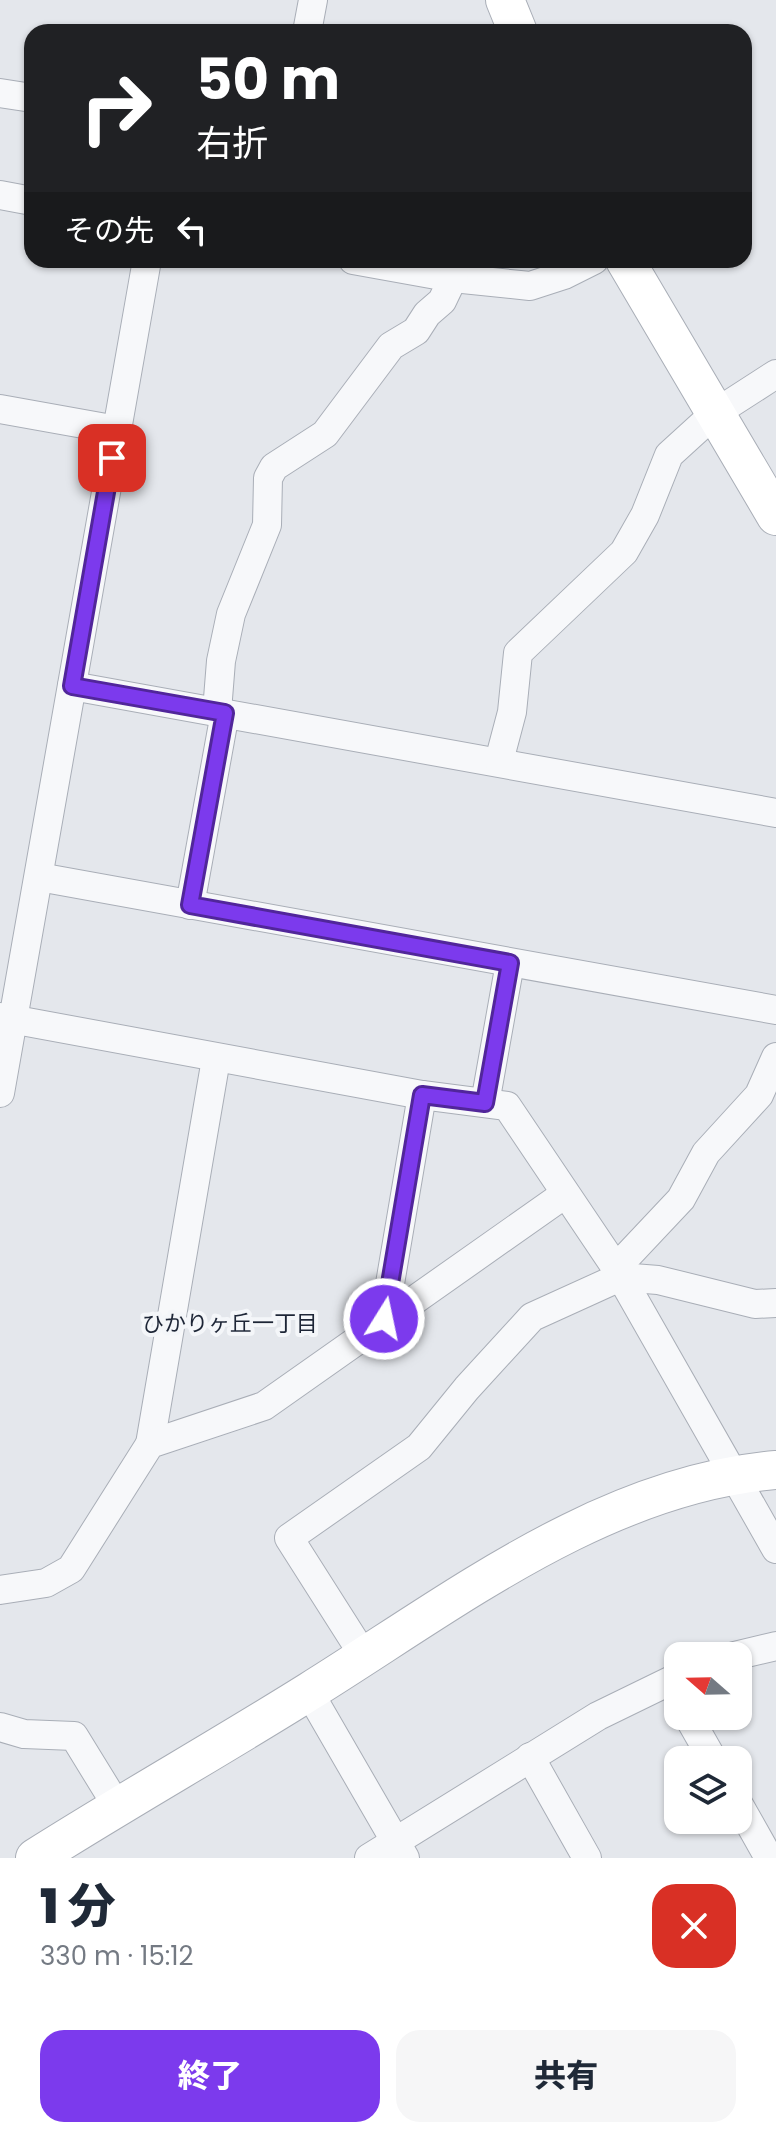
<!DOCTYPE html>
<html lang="ja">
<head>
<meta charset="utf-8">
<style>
	body { margin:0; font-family:Poppins,"Noto Sans JP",sans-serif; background:#f6f6f7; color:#1f2937; height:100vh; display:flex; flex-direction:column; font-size:30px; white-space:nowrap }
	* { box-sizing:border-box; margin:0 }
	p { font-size:26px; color:#747a83 }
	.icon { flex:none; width:44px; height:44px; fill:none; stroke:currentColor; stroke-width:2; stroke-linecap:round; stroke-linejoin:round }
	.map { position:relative; height:1858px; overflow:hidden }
	.panel { display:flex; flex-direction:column; background:#fff; flex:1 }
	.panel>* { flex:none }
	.guide { position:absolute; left:24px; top:24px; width:728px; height:244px; border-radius:24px; box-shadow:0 2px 6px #0004; background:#202124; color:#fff; overflow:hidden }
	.needle { width:52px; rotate:290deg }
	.buttons { position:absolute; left:664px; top:1642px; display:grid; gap:16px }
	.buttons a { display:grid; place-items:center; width:88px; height:88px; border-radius:16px; background:#fff; box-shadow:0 2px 6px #0004; font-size:40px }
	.pin { position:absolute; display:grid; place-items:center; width:68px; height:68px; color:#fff; margin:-34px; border-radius:16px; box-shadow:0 4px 12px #0006 }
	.me { position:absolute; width:88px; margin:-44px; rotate:10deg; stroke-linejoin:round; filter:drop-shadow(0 0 6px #0008) }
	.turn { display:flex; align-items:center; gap:28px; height:168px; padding:0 40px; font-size:36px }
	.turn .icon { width:104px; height:104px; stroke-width:2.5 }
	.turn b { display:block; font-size:56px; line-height:68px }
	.then { display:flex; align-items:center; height:76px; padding:0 40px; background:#0003; gap:16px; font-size:30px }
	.round { display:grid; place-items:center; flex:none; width:84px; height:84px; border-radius:24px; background:#f6f6f7 }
	.head { display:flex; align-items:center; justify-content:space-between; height:136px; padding:0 40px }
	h1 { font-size:48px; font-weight:800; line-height:60px }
	.action { display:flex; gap:16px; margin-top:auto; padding:16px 40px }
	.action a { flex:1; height:92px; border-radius:24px; background:#7c3aed; color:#fff; font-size:32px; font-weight:800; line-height:92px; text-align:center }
	.action a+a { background:#f6f6f7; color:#1f2937 }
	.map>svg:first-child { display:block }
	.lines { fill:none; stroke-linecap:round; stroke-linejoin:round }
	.street-casing { stroke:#a9aeb7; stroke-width:30 }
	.secondary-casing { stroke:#a9aeb7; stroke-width:40 }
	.street { stroke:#f7f8fa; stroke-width:28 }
	.secondary { stroke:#fff; stroke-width:38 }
	.route-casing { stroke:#51269a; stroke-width:20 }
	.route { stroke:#7c3aed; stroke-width:14 }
	.labels { text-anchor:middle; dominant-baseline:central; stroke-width:8; stroke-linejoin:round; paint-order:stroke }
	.neighbourhood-label { font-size:22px; fill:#1d2536; stroke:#f4f6f9 }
</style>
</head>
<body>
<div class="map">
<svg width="776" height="1858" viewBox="0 0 776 1858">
	<rect width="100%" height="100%" fill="#e4e7ec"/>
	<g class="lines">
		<defs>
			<g id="street">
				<polyline points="307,32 313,0"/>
				<polyline points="0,93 32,98"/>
				<polyline points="0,195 32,201"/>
				<polyline points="353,260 453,278 530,286 564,275 594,260"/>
				<polyline points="0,409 117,430"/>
				<polyline points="72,686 776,813"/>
				<polyline points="217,711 221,661 231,614 267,525 268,478 274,467 325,434 391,346 416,331 427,314 442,301 453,278 457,260"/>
				<polyline points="499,761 512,712 518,653 624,552 645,515 669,455 714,414 776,374"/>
				<polyline points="39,877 776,1010"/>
				<polyline points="190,905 225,713"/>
				<polyline points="0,1017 422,1095 507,1106 616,1268 776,1549"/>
				<polyline points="0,1093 147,260"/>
				<polyline points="485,1103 510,963"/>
				<polyline points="616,1268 681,1199 706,1153 759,1095 776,1057"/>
				<polyline points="384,1319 422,1095"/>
				<polyline points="150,1444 216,1059"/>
				<polyline points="0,1590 46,1583 71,1569 150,1444 264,1406 565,1194"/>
				<polyline points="364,1656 289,1538 419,1447 467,1388 532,1317 620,1277 658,1280 755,1304 776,1303"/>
				<polyline points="734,1656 776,1646"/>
				<polyline points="309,1692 405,1858"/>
				<polyline points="688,1716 713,1760"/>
				<polyline points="0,1727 24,1734 74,1736 117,1806"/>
				<polyline points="530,1757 587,1858"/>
				<polyline points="738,1803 769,1858"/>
				<polyline points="369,1858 598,1716 678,1677"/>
			</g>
			<g id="secondary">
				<polyline points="505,0 518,32"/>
				<polyline points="625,260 776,516"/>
				<path d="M35,1858C125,1801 219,1748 310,1691C453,1602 602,1485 776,1470"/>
			</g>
		</defs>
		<use href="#street" class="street-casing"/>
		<use href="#secondary" class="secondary-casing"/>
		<use href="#street" class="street"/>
		<use href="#secondary" class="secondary"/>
	</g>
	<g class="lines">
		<defs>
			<polyline id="route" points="112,458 72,686 225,713 190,905 510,963 485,1103 422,1095 384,1319"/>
		</defs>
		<use href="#route" class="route-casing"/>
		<use href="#route" class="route"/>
	</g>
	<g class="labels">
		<g class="neighbourhood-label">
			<text x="230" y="1323">ひかりヶ丘一丁目</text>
		</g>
	</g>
</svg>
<div class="buttons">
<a><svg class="needle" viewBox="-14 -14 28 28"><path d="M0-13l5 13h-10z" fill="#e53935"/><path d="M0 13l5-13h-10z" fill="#747a83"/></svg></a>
<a><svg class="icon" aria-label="layers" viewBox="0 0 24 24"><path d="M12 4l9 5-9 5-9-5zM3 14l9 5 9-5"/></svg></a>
</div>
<div class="pin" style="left:112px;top:458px;background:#d93025"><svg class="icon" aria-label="arrive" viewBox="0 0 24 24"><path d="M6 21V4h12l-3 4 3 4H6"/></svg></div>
<svg class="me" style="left:384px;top:1319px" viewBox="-20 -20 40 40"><circle r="17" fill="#7c3aed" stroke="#fff" stroke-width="3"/><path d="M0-11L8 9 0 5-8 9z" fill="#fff"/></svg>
<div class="guide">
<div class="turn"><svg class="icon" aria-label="right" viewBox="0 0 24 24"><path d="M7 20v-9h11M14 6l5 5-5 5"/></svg><div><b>50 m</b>右折</div></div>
<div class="then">その先<svg class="icon" aria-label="left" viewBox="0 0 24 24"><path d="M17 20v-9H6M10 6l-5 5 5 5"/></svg></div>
</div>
</div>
<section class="panel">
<div class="head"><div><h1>1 分</h1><p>330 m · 15:12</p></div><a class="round" style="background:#d93025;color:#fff"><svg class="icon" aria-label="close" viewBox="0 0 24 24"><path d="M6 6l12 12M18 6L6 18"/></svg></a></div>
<div class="action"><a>終了</a><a>共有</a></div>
</section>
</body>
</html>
